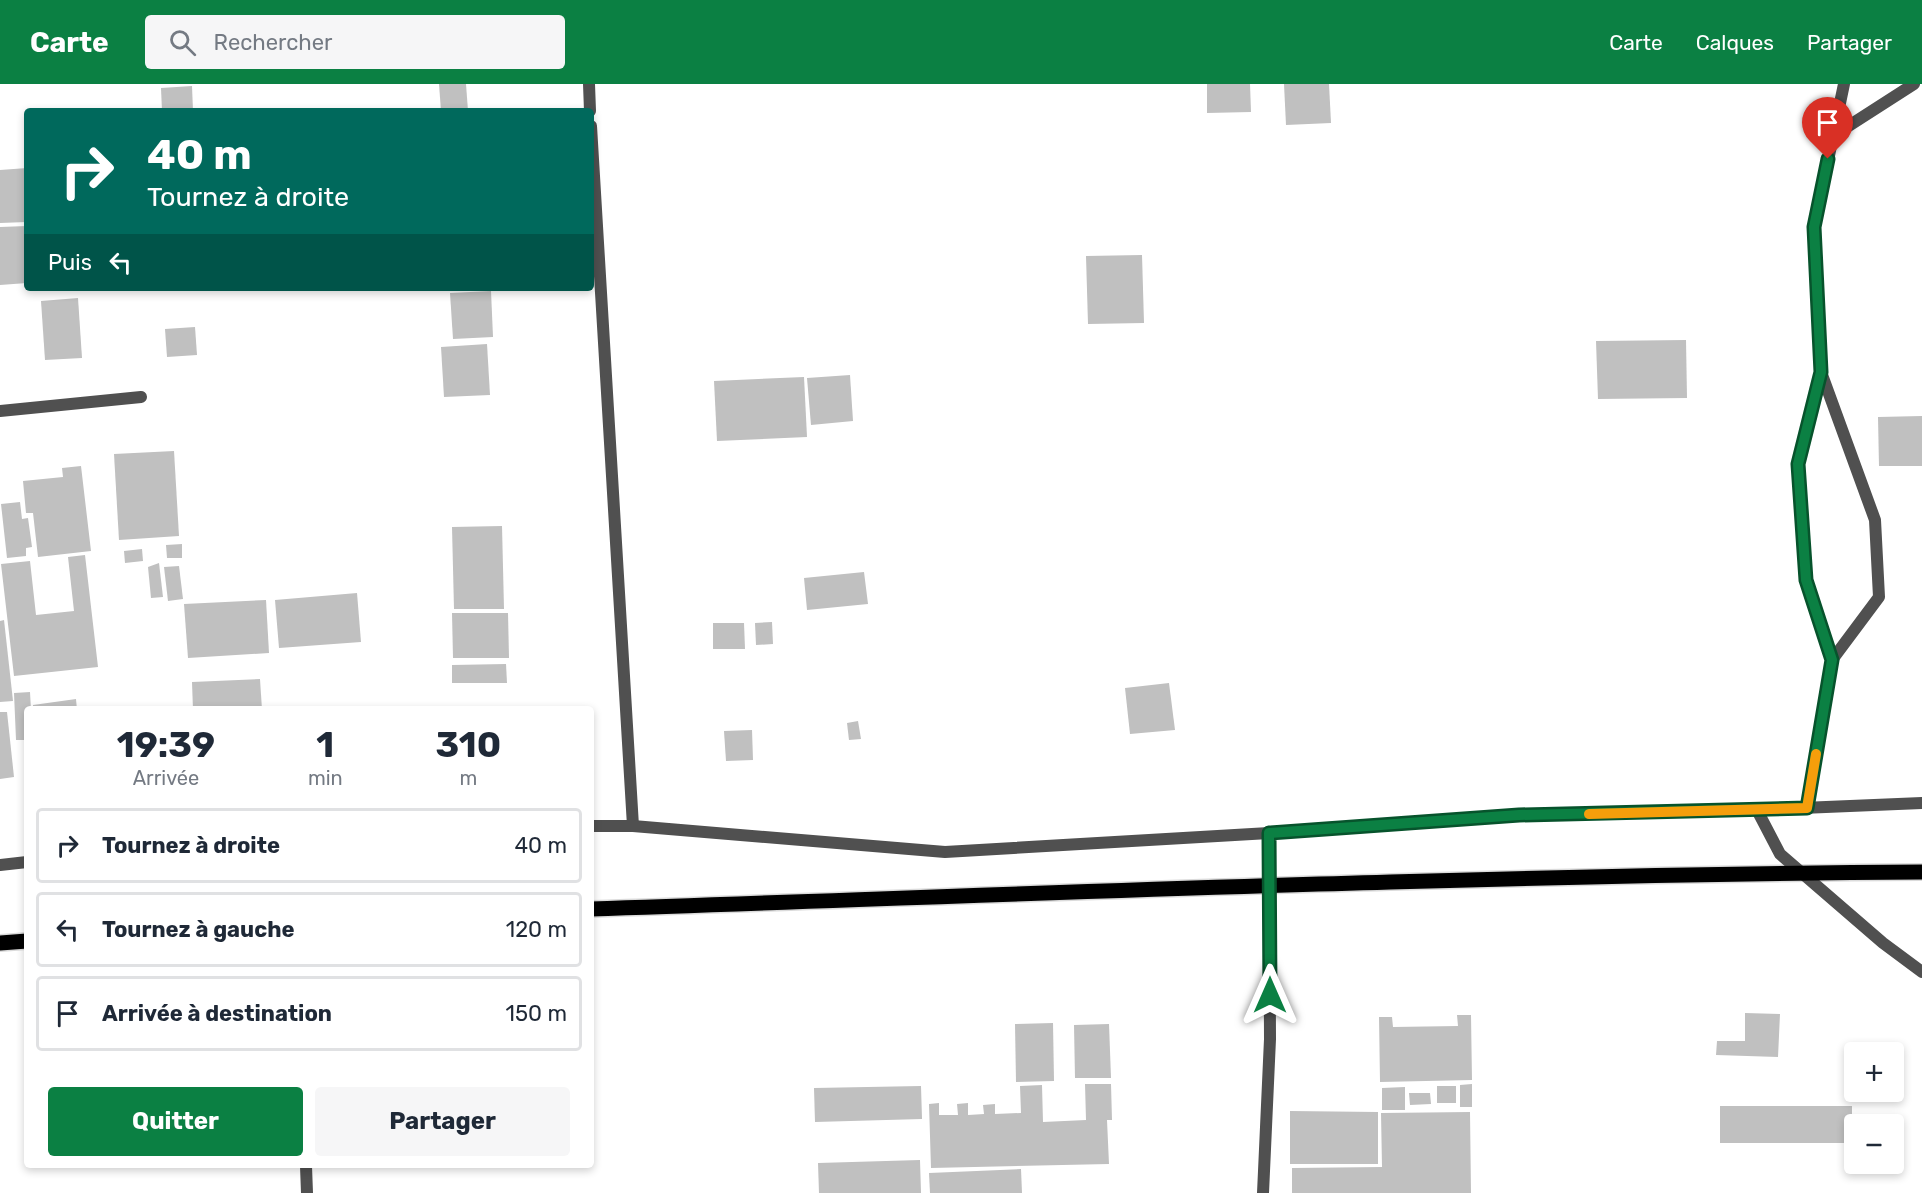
<!DOCTYPE html>
<html lang="fr">
<head>
<meta charset="utf-8">
<style>
	body { margin:0; font-family:Rubik,sans-serif; background:#f6f6f7; color:#1f2937; height:100vh; display:flex; flex-direction:column; font-size:22px; white-space:nowrap }
	* { box-sizing:border-box; margin:0 }
	p { font-size:20px; color:#747a83 }
	.icon { flex:none; width:33px; height:33px; fill:none; stroke:currentColor; stroke-width:2; stroke-linecap:round; stroke-linejoin:round }
	.map { position:relative; flex:1; overflow:hidden }
	.sheet { position:absolute; left:24px; top:622px; width:570px; height:462px; display:flex; flex-direction:column; background:#fff; border-radius:6px; box-shadow:0 3px 9px #0003 }
	.sheet>* { flex:none }
	.banner { position:absolute; left:24px; top:24px; width:570px; height:183px; border-radius:6px; box-shadow:0 3px 9px #0003; background:#00695c; color:#fff; overflow:hidden }
	.controls { position:absolute; left:1844px; top:958px; display:grid; gap:12px }
	.controls a { display:grid; place-items:center; width:60px; height:60px; border-radius:6px; background:#fff; box-shadow:0 3px 9px #0003; font-size:30px }
	.pin { position:absolute; display:grid; place-items:center; width:51px; height:51px; color:#fff; margin:-62px -26px; border-radius:50% 50% 50% 0; rotate:-45deg; box-shadow:0 0 6px #0007 }
	.pin .icon { rotate:45deg }
	.me { position:absolute; width:66px; margin:-33px; rotate:0deg; stroke-linejoin:round; filter:drop-shadow(0 0 4px #0008) }
	.turn { display:flex; align-items:center; gap:21px; height:126px; padding:0 24px; font-size:27px }
	.turn .icon { width:78px; height:78px; stroke-width:2.5 }
	.turn b { display:block; font-size:42px; line-height:51px }
	.then { display:flex; align-items:center; height:57px; padding:0 24px; background:#0003; gap:12px; font-size:22px }
	.eta { display:flex; justify-content:space-evenly; align-items:center; height:102px; text-align:center }
	.eta b { font-size:36px; font-weight:700; line-height:42px }
	.action { display:flex; gap:12px; margin-top:auto; padding:12px 24px }
	.action a { flex:1; height:69px; border-radius:6px; background:#0b8043; color:#fff; font-size:24px; font-weight:700; line-height:69px; text-align:center }
	.action a+a { background:#f6f6f7; color:#1f2937 }
	ul { padding:0; list-style:none }
	li { display:flex; align-items:center; gap:18px; height:75px; margin:0 12px 9px; padding:0 12px; border:3px solid #e0e1e3; border-radius:6px }
	li div { flex:1 }
	li b { display:block; font-size:22px }
	li em { font-style:normal }
	header { display:flex; align-items:center; gap:36px; box-sizing:border-box; height:84px; padding:0 30px; background:#0b8043; color:#fff }
	header strong { font-size:28px }
	nav { display:flex; gap:33px; margin-inline-start:auto; font-size:21px }
	.search { width:420px; height:54px; background:#f6f6f7; display:flex; align-items:center; gap:15px; box-sizing:border-box; padding:0 21px; border-radius:6px; color:#747a83; font-size:22px }
	.map>svg:first-child { display:block }
	.building { fill:#c0c0c0 }
	.lines { fill:none; stroke-linecap:round; stroke-linejoin:round }
	.primary-casing { stroke:#dbdbdb; stroke-width:18 }
	.minor { stroke:#505050; stroke-width:12 }
	.primary { stroke:#000; stroke-width:15 }
	.route-casing { stroke:#07532c; stroke-width:15 }
	.route { stroke:#0b8043; stroke-width:10 }
	.slow { stroke:#f59e0b; stroke-width:10 }
</style>
</head>
<body>
<header>
<strong>Carte</strong>
<div class="search"><svg class="icon" aria-label="search" viewBox="0 0 24 24"><circle cx="10" cy="10" r="6"/><path d="M15 15l6 6"/></svg>Rechercher</div>
<nav><a>Carte</a><a>Calques</a><a>Partager</a></nav>
</header>
<div class="map">
<svg width="1922" height="1109" viewBox="0 0 1922 1109">
	<rect width="100%" height="100%" fill="#fff"/>
	<g class="building">
		<polygon points="439,0 466,0 468,27 441,27"/>
		<polygon points="1207,0 1250,0 1251,28 1207,29"/>
		<polygon points="1284,0 1329,0 1331,39 1286,41"/>
		<polygon points="192,2 193,27 162,27 161,4"/>
		<polygon points="27,84 27,138 0,139 0,86"/>
		<polygon points="27,142 27,199 0,201 0,143"/>
		<polygon points="1142,171 1144,239 1088,240 1086,172"/>
		<polygon points="491,207 493,253 453,255 450,209"/>
		<polygon points="78,214 82,274 45,276 41,217"/>
		<polygon points="195,243 197,271 167,273 165,245"/>
		<polygon points="1686,256 1687,314 1598,315 1596,257"/>
		<polygon points="487,260 490,311 444,313 441,263"/>
		<polygon points="850,291 853,337 811,341 807,294"/>
		<polygon points="804,293 807,353 717,357 714,297"/>
		<polygon points="1922,332 1922,382 1879,382 1878,333"/>
		<polygon points="174,367 179,452 119,456 114,370"/>
		<polygon points="81,382 91,467 38,473 33,429 26,429 23,397 63,393 62,384"/>
		<polygon points="20,418 22,435 28,434 32,463 26,464 26,472 7,474 1,420"/>
		<polygon points="502,442 504,525 454,525 452,443"/>
		<polygon points="182,460 182,474 167,474 166,461"/>
		<polygon points="142,465 143,477 125,479 124,467"/>
		<polygon points="85,471 98,583 14,592 1,480 30,477 36,531 74,527 68,473"/>
		<polygon points="159,479 163,513 151,514 148,483"/>
		<polygon points="179,482 183,515 168,517 164,483"/>
		<polygon points="864,488 868,520 807,526 804,494"/>
		<polygon points="357,509 361,558 279,564 275,516"/>
		<polygon points="266,516 269,569 188,574 184,520"/>
		<polygon points="452,529 508,529 509,574 453,574"/>
		<polygon points="4,536 13,617 0,618 0,537"/>
		<polygon points="772,538 773,560 756,561 755,539"/>
		<polygon points="713,539 744,539 745,565 713,565"/>
		<polygon points="506,580 507,599 452,599 452,581"/>
		<polygon points="260,595 262,626 193,626 192,598"/>
		<polygon points="1169,599 1175,646 1130,650 1125,604"/>
		<polygon points="30,608 31,626 27,626 27,656 16,656 14,609"/>
		<polygon points="76,615 77,626 33,626 33,621"/>
		<polygon points="0,628 7,628 14,693 0,695"/>
		<polygon points="858,637 861,655 849,656 847,639"/>
		<polygon points="752,646 753,676 726,677 724,647"/>
		<polygon points="1745,929 1780,930 1778,973 1716,971 1717,957 1745,957"/>
		<polygon points="1457,931 1471,931 1472,996 1380,998 1379,933 1392,933 1393,943 1458,942"/>
		<polygon points="1053,939 1054,997 1016,998 1015,940"/>
		<polygon points="1109,940 1111,994 1075,994 1074,941"/>
		<polygon points="1085,1000 1111,1000 1112,1036 1107,1036 1109,1080 931,1084 929,1020 939,1019 939,1031 958,1031 957,1020 968,1019 968,1031 984,1030 983,1021 995,1020 995,1030 1021,1029 1020,1002 1042,1001 1043,1038 1086,1036"/>
		<polygon points="1472,1000 1472,1023 1460,1023 1460,1001"/>
		<polygon points="921,1002 922,1035 815,1038 814,1004"/>
		<rect x="1437" y="1002" width="19" height="17"/>
		<polygon points="1405,1003 1405,1026 1382,1026 1382,1004"/>
		<polygon points="1409,1009 1430,1009 1431,1020 1410,1021"/>
		<rect x="1720" y="1022" width="132" height="37"/>
		<polygon points="1290,1027 1378,1028 1378,1080 1290,1080"/>
		<polygon points="1470,1028 1471,1109 1292,1109 1292,1084 1382,1083 1381,1029"/>
		<polygon points="920,1076 921,1109 819,1109 818,1079"/>
		<polygon points="1021,1085 1022,1109 930,1109 929,1089"/>
	</g>
	<g class="lines">
		<defs>
			<g id="primary">
				<path d="M591,825C1035,810 1478,791 1922,788"/>
				<polyline points="0,859 27,857"/>
			</g>
		</defs>
		<use href="#primary" class="primary-casing"/>
		<g class="minor">
			<polyline points="589,0 590,27"/>
			<polyline points="591,42 633,742"/>
			<polyline points="1833,52 1914,0"/>
			<polyline points="1821,288 1875,436 1879,513 1832,576"/>
			<polyline points="0,327 141,313"/>
			<polyline points="1807,724 1832,576 1806,496 1798,380 1821,288 1814,143 1844,0"/>
			<polyline points="1757,726 1780,770 1883,859 1922,888"/>
			<polyline points="591,742 633,742 945,768 1269,749 1519,731 1757,726 1922,719"/>
			<polyline points="0,781 27,778"/>
			<polyline points="306,1082 307,1109"/>
			<polyline points="1263,1109 1270,955 1269,749"/>
		</g>
		<use href="#primary" class="primary"/>
	</g>
	<g class="lines">
		<defs>
			<polyline id="route" points="1270,911 1269,749 1519,731 1807,724 1832,576 1806,496 1798,380 1821,288 1814,143 1828,75"/>
		</defs>
		<use href="#route" class="route-casing"/>
		<use href="#route" class="route"/>
		<polyline class="slow" points="1589,730 1807,724 1816,670"/>
	</g>
</svg>
<div class="controls">
<a>+</a>
<a>−</a>
</div>
<div class="pin" style="left:1828px;top:75px;background:#d93025"><svg class="icon" aria-label="arrive" viewBox="0 0 24 24"><path d="M6 21V4h12l-3 4 3 4H6"/></svg></div>
<svg class="me" style="left:1270px;top:911px" viewBox="-20 -20 40 40"><path d="M0-17L14 15 0 8-14 15z" fill="#0b8043" stroke="#fff" stroke-width="4"/></svg>
<div class="banner">
<div class="turn"><svg class="icon" aria-label="right" viewBox="0 0 24 24"><path d="M7 20v-9h11M14 6l5 5-5 5"/></svg><div><b>40 m</b>Tournez à droite</div></div>
<div class="then">Puis<svg class="icon" aria-label="left" viewBox="0 0 24 24"><path d="M17 20v-9H6M10 6l-5 5 5 5"/></svg></div>
</div>
<section class="sheet">
<div class="eta">
<div><b>19:39</b><p>Arrivée</p></div>
<div><b>1</b><p>min</p></div>
<div><b>310</b><p>m</p></div>
</div>
<ul>
<li><svg class="icon" aria-label="right" viewBox="0 0 24 24"><path d="M7 20v-9h11M14 6l5 5-5 5"/></svg><div><b>Tournez à droite</b></div><em>40 m</em></li>
<li><svg class="icon" aria-label="left" viewBox="0 0 24 24"><path d="M17 20v-9H6M10 6l-5 5 5 5"/></svg><div><b>Tournez à gauche</b></div><em>120 m</em></li>
<li><svg class="icon" aria-label="arrive" viewBox="0 0 24 24"><path d="M6 21V4h12l-3 4 3 4H6"/></svg><div><b>Arrivée à destination</b></div><em>150 m</em></li>
</ul>
<div class="action"><a>Quitter</a><a>Partager</a></div>
</section>
</div>
</body>
</html>
